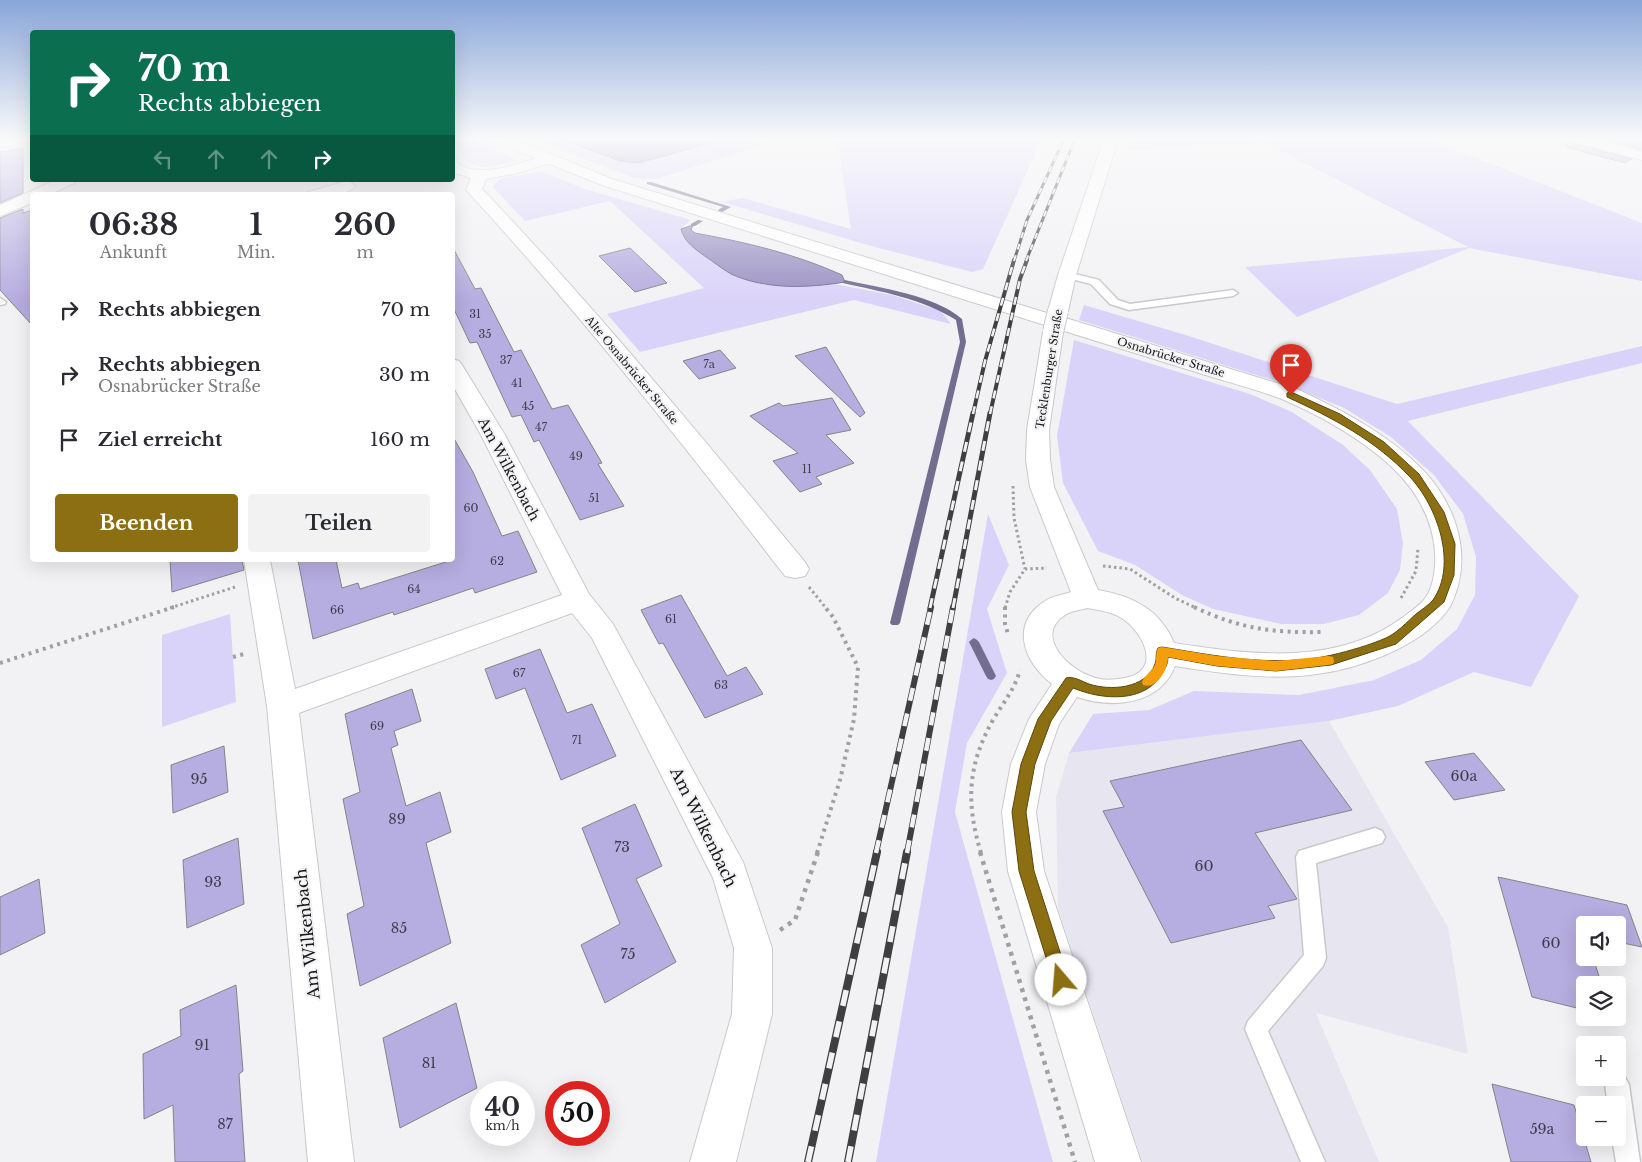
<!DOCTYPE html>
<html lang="de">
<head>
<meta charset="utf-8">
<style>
	body { margin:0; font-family:"Libre Baskerville",serif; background:#f2f2f3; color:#2b2b33; height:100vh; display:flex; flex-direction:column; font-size:19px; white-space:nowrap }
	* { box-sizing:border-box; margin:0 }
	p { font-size:16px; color:#7c7c81 }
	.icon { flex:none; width:28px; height:28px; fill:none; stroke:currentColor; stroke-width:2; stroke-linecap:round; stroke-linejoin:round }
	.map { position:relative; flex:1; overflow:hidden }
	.drawer { position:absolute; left:30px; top:192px; width:425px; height:370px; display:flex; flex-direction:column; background:#fff; border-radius:5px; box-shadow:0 5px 20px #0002 }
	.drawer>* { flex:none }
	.hud { position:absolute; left:30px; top:30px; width:425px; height:152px; border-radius:5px; box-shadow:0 5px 20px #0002; background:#0b6e4f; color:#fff; overflow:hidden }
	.fabs { position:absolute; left:1576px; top:916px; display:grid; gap:10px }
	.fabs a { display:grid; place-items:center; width:50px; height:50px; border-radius:5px; background:#fff; box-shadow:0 5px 20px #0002; font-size:25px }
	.speed { position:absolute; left:470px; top:1081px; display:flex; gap:10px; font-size:25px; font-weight:700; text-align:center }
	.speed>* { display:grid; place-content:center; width:65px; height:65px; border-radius:50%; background:#fff; box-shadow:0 5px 20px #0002; line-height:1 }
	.speed small { font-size:12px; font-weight:400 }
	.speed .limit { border:8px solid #d22; background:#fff; color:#111 }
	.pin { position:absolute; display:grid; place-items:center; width:42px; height:42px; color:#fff; margin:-51px -21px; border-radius:50% 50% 50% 0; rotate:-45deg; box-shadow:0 0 5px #0007 }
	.pin .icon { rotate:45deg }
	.me { position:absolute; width:55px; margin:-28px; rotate:342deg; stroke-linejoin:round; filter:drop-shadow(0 0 4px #0008) }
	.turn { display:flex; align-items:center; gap:18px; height:105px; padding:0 25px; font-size:22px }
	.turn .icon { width:65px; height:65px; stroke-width:2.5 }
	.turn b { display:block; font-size:35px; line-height:42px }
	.lanes { display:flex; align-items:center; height:48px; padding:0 25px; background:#0003; justify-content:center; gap:25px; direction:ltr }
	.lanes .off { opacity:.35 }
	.eta { display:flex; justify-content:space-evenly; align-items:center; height:85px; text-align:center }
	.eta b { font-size:30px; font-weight:800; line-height:35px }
	.action { display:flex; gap:10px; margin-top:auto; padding:10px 25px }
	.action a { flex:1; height:58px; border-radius:5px; background:#8c6f12; color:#fff; font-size:20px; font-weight:800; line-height:58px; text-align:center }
	.action a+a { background:#f2f2f3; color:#2b2b33 }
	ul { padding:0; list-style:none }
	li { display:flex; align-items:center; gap:15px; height:65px; padding:0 25px }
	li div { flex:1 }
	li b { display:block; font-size:19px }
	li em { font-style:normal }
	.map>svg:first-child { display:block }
	.built { fill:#e7e5f0 }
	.green { fill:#dad3f9 }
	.water { fill:#9a91c3; stroke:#736d90 }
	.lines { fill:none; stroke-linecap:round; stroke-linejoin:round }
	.stream { fill:#736d90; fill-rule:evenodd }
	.building { fill:#b6ade0; stroke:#848487 }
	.lane-casing { stroke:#c9c9cc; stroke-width:3 }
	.street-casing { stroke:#c9c9cc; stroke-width:2 }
	.secondary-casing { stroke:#c9c9cc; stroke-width:2 }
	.path-far2 { stroke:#a0a0a2; stroke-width:3; stroke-dasharray:2.5 3; stroke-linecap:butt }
	.path-far1 { stroke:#a0a0a2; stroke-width:4; stroke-dasharray:3 4.5; stroke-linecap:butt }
	.path { stroke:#a0a0a2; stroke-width:4.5; stroke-dasharray:4 5.5; stroke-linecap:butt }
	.lane { fill:#fff; fill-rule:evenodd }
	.street { fill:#fff; fill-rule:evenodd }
	.secondary { fill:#fff; fill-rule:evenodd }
	.rail-far4-casing { stroke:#3f3f40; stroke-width:3 }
	.rail-far3-casing { stroke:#3f3f40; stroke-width:4 }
	.rail-far2-casing { stroke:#3f3f40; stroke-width:5 }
	.rail-far1-casing { stroke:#3f3f40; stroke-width:6 }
	.rail-casing { stroke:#3f3f40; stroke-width:8 }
	.rail-far4 { stroke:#f2f2f5; stroke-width:2; stroke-dasharray:6; stroke-linecap:butt }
	.rail-far3 { stroke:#f2f2f5; stroke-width:2.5; stroke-dasharray:8; stroke-linecap:butt }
	.rail-far2 { stroke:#f2f2f5; stroke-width:3; stroke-dasharray:10; stroke-linecap:butt }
	.rail-far1 { stroke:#f2f2f5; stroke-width:4.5; stroke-dasharray:13; stroke-linecap:butt }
	.rail { stroke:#f2f2f5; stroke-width:5.5; stroke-dasharray:16; stroke-linecap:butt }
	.secondary-bridge-casing { stroke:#c9c9cc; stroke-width:22; stroke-linecap:butt }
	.secondary-bridge { stroke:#fff; stroke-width:20 }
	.route { fill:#8c6f12; stroke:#5b480c }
	.slow { fill:#f59e0b }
	.labels { text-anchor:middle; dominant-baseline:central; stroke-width:4; stroke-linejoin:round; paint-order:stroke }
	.number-label { font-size:11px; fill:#403d4b }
	.far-street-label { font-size:11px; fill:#181819; stroke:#f2f2f5 }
	.street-label { font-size:14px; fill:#181819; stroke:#f2f2f5 }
	.near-number-label { font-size:14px; fill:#403d4b }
	.near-street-label { font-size:16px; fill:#181819; stroke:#f2f2f5 }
</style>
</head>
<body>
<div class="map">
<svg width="1642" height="1162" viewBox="0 0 1642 1162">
	<rect width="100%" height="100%" fill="#f2f2f5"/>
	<polygon class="built" points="1329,721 1448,927 1468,1054 1316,1013 1379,1162 1142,1162 1058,908 1056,797 1069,753"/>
	<g class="green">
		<path d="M453,139H473L515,160C503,164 485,171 472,164C465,160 458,150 453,144Z"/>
		<polygon points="533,139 753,139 765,145 656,179 634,178"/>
		<polygon points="837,139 1042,139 983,269 972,272 871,246 722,202 743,198 851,229"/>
		<polygon points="1129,139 1428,139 1642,223 1642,281 1469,248 1297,317 1245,267 1468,247 1265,143 1130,150"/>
		<polygon points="540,171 585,189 691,220 681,229 683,236 695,249 729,273 764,285 834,284 892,295 941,311 951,324 854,300 640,352 607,314 704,288 610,201 525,221 492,186 500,179"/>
		<polygon points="1084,305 1189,336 1397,404 1642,346 1642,363 1408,421 1579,596 1531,687 1474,672 1398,706 1329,721 1069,753 1093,714 1149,710 1194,691 1299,695 1374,680 1421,660 1457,629 1475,595 1476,557 1463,514 1434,475 1391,437 1344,408 1288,385 1079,320"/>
		<polygon points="1074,340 1250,394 1292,412 1343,445 1370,470 1397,509 1403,543 1400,570 1388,593 1359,615 1324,624 1281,624 1213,609 1182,595 1135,565 1098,551 1063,483 1057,436"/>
		<polygon points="988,514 1009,565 987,609 1007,673 967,743 955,812 1053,1162 876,1162"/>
		<polygon points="230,614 236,702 162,727 162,635"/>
	</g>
	<g class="water">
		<polygon points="561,139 717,139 715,142 638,163 620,161"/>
		<path d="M693,225L691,230L695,233C745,242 796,254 842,275L845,282C808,288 766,290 731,274C722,269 714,262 706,257C695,249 684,242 681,229Z"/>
	</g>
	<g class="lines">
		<g class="stream">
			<polygon points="647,182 651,182 731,207 722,212 718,212 718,210 723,207 647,184"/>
			<polygon points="698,220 703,221 695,226 691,226 691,224"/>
			<path d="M845,280C880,288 935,295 962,319L966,342L900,623L898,625H892L890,623L960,342L956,320C921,298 882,292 843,283V281Z"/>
			<polygon points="974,638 977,640 979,642 996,676 994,679 991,680 988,679 986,676 969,642 971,640"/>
		</g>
	</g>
	<g class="building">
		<polygon points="1567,139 1571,139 1575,144 1632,159 1625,163 1566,147"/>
		<polygon points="1605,139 1642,139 1642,150"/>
		<polygon points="23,148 23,193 0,203 0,152"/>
		<polygon points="23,209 23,213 32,210 32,325 0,290 0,218"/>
		<polygon points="452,246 475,289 481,288 514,352 521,350 552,409 568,405 602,463 598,464 624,506 580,520 539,440 534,442 521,415 512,417 477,342 470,343 452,305"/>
		<polygon points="630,248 667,283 635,292 599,256"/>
		<polygon points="826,347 865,413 860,417 795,356"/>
		<polygon points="720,350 736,368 699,379 683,361"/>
		<polygon points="832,398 851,430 826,435 854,463 816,477 822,484 800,492 773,461 798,453 750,416 779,403 783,406"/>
		<polygon points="452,435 473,472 502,536 518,531 537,572 475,593 473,588 394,615 393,612 313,639 298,560 336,560 342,588 358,583 360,589 452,560"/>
		<polygon points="170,560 242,560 244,570 172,592"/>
		<polygon points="681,595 727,676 746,667 763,694 705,718 663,643 659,644 641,610"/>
		<polygon points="540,649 567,713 592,704 616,756 561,780 525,688 496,699 485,669"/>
		<polygon points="412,689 421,721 394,731 398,745 391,748 406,806 440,792 451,832 426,843 451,943 360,986 347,914 364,906 343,799 360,792 345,714"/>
		<polygon points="1301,740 1352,810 1255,833 1297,899 1268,906 1275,918 1171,943 1103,811 1124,807 1110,781"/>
		<polygon points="224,746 228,792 173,813 171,765"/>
		<polygon points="1474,753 1505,790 1454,800 1425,762"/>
		<polygon points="635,804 662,866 636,879 676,962 605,1003 581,945 620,924 582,828"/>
		<polygon points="238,838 244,904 187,928 183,860"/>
		<polygon points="1498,877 1627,905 1642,947 1618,942 1618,925 1585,925 1585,958 1593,958 1602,985 1585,985 1585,1010 1532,997"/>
		<polygon points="39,879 45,933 0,955 0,897"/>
		<polygon points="236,985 243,1071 239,1074 245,1162 175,1162 173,1105 144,1119 143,1054 181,1036 180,1010"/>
		<polygon points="456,1003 477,1088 400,1128 383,1038"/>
		<polygon points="1492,1084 1574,1105 1591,1162 1511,1162"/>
	</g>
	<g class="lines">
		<defs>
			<g id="lane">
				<polygon points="1067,272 1099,280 1118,300 1130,304 1233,290 1238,293 1233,296 1129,310 1110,304 1091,284 1064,277 1062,275"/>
				<polygon points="0,298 6,302 5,304 0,305"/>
				<polygon points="1375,828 1382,831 1385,837 1382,843 1316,863 1326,958 1323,966 1268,1031 1325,1162 1301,1162 1245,1029 1248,1021 1304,955 1296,857 1299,851"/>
				<polygon points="1618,1074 1625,1077 1629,1085 1640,1162 1616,1162 1612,1138 1618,1138 1618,1105 1608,1105 1605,1085 1608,1078 1618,1078"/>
			</g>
			<g id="street">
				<polygon points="30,139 28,142 0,148 0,140"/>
				<polygon points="1573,139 1597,139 1642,152 1642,160 1575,142"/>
				<path d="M548,155L553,156L555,159L553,162L518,173L486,179L482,189C596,308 700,435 805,562L809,569L805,576L795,578L785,576C684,445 581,315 469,193L466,190L471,178L452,172V161C459,162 464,168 470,169C497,174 523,161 548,155Z"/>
				<polygon points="56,180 77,180 74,183 49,195 32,195 32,203 0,216 0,205"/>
				<path d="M347,181L352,183L355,186C347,197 319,195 306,195L308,192Z"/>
				<polygon points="452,359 459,361 462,365 505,435 589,594 613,624 743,862 772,948 772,1014 736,1162 690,1162 732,1014 734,948 713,878 592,638 572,613 299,713 354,1162 308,1162 267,706 244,560 270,560 295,689 562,595 481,435 452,384"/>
			</g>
			<path id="secondary" d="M493,139H514L612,179L1050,314L1048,311L1058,275L1104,139H1118L1076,275L1068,311L1065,315L1059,316L1299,390C1343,411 1388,434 1422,469C1452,500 1469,544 1458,586C1455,595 1453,603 1447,611C1419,648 1356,670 1310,675C1265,680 1220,673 1175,666C1160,705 1113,709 1077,697L1059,724L1045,764L1036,812L1044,871L1141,1162H1095L1008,871L1002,812L1011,764L1029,719L1052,684C1024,662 1009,624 1045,601C1052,596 1063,595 1071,592L1030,487L1026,460L1027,430L1043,332L1046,328L1051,327L602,185L495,142ZM1061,330C1107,344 1153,359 1199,373C1227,382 1257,389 1284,400C1317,414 1350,433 1378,455C1409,480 1432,511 1435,552C1436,565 1434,586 1426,597C1422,604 1412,610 1406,615C1339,667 1251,655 1174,643C1160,609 1132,596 1098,590L1054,487L1050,460L1049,430L1063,332ZM1087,608C1099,610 1113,612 1123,619C1145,634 1162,672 1124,678C1112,680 1101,681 1090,676C1067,668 1034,635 1065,615C1071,611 1080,610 1087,608Z"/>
		</defs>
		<use href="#lane" class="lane-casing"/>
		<use href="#street" class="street-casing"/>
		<use href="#secondary" class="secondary-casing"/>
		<g class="path-far2">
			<polyline points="1013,486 1014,518 1025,569"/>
			<polyline points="1103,566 1130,569 1175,598 1196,608"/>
			<polyline points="809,587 826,608"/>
			<polyline points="1401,598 1416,571 1418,548"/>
			<polyline points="170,608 235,587"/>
			<polyline points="1005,608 1010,592 1025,569 1047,568"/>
		</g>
		<g class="path-far1">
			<polyline points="1005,607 1005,624 1008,634"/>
			<path d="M1194,607C1241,629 1272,633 1324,632"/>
			<polyline points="233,657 244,654"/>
			<polyline points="0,663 174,607"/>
			<polyline points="817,853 840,780 854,719 858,667 833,617 825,607"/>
			<path d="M981,853C966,804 967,766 993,720C1003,703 1015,689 1020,670"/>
		</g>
		<g class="path">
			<polyline points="980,852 1075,1162"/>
			<polyline points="780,930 795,920 818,852"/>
		</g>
		<use href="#lane" class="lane"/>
		<use href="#street" class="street"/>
		<use href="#secondary" class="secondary"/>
		<defs>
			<g id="rail-far4">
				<polyline points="1014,261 1027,220 1064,139"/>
				<polyline points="1026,261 1075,139"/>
			</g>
			<g id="rail-far3">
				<polyline points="973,414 985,361 1014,260"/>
				<polyline points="990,414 1020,279 1027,260"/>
			</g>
			<g id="rail-far2">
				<polyline points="930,608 973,413"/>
				<polyline points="953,608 990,413"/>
			</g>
			<g id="rail-far1">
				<polyline points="876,853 931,607"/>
				<polyline points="907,853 953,607"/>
			</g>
			<g id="rail">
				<polyline points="808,1162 877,852"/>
				<polyline points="848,1162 907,852"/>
			</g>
		</defs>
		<use href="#rail-far4" class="rail-far4-casing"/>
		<use href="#rail-far3" class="rail-far3-casing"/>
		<use href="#rail-far2" class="rail-far2-casing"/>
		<use href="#rail-far1" class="rail-far1-casing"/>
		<use href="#rail" class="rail-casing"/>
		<use href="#rail-far4" class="rail-far4"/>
		<use href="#rail-far3" class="rail-far3"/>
		<use href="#rail-far2" class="rail-far2"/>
		<use href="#rail-far1" class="rail-far1"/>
		<use href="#rail" class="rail"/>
		<defs>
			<polyline id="secondary-bridge" points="1053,332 1058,311"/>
		</defs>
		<use href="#secondary-bridge" class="secondary-bridge-casing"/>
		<use href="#secondary-bridge" class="secondary-bridge"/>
	</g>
	<linearGradient id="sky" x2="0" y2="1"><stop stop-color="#89a6d9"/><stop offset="0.46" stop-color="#f9f9fa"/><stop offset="1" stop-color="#f9f9fa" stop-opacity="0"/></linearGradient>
	<rect width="1642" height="302" fill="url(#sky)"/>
	<path class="route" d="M1291,392L1340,414L1384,442L1419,474L1444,512L1455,544L1454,575L1444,602L1396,644L1331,665L1276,671L1217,666L1168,657C1168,663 1166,667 1163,672C1146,704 1102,700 1073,688L1051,721L1035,764L1026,812L1034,871L1069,980L1067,986L1061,988L1055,986L1053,980L1019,871L1012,812L1021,764L1038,719L1066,678C1074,676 1081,681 1089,684C1110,691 1146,689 1155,664C1157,659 1155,654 1158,648L1162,647C1217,656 1276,668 1332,655C1349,651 1370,645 1386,638C1397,633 1407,622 1416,614C1421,610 1429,605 1433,600C1458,564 1437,506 1410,477C1375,440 1333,418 1287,397V393Z"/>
	<path class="slow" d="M1162,647L1217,656L1276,661L1328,656L1333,657L1334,661L1333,664L1328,665L1276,671L1217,666L1168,657C1168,669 1157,690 1143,685L1142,682C1145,675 1151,672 1155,665C1157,660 1155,654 1158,648Z"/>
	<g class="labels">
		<g class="number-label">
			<text x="475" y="314">31</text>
			<text x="485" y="334">35</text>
			<text x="506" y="360">37</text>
			<text x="709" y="364">7a</text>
			<text x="517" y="383">41</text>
			<text x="528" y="406">45</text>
			<text x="541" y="427">47</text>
			<text x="576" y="456">49</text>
			<text x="807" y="469">11</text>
			<text x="594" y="498">51</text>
			<text x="471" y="508">60</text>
			<text x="497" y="561">62</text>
			<text x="414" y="589">64</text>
			<text x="337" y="610">66</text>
			<text x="671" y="619">61</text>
			<text x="519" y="673">67</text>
			<text x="721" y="685">63</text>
			<text x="377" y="726">69</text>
			<text x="577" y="740">71</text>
		</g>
		<g class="far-street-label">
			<text transform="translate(1171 357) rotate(17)">Osnabrücker Straße</text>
			<text transform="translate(1049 369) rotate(-81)">Tecklenburger Straße</text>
			<text transform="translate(632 370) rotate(50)">Alte Osnabrücker Straße</text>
		</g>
		<g class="street-label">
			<text transform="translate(509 469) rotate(62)">Am Wilkenbach</text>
		</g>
		<g class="near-number-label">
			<text x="1464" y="776">60a</text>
			<text x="199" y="779">95</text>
			<text x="397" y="819">89</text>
			<text x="622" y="847">73</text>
			<text x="1204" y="866">60</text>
			<text x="213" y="882">93</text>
			<text x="399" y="928">85</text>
			<text x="1551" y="943">60</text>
			<text x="628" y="954">75</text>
			<text x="202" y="1045">91</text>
			<text x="429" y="1063">81</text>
			<text x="225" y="1124">87</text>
			<text x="1542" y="1129">59a</text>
		</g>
		<g class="near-street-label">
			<text transform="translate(704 827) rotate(64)">Am Wilkenbach</text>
			<text transform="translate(307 934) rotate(-96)">Am Wilkenbach</text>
		</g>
	</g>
</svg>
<div class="fabs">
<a><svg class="icon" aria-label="sound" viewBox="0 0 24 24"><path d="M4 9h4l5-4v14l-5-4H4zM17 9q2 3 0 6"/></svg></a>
<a><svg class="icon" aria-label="layers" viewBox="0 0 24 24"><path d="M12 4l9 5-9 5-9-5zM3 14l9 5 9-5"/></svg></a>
<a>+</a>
<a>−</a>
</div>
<div class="speed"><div>40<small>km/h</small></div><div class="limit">50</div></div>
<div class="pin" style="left:1291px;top:395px;background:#d93025"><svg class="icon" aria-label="arrive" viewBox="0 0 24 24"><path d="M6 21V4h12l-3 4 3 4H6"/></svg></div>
<svg class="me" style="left:1061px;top:980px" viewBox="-20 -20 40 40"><circle r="19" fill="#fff"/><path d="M0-13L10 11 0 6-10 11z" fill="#8c6f12"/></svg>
<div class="hud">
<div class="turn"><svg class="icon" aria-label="right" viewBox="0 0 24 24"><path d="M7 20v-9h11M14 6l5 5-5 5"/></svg><div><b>70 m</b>Rechts abbiegen</div></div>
<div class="lanes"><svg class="icon off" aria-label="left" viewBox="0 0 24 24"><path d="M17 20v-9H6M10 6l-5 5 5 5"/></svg><svg class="icon off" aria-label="ahead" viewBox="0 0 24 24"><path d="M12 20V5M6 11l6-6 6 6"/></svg><svg class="icon off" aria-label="ahead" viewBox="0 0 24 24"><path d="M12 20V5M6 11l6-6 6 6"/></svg><svg class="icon" aria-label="right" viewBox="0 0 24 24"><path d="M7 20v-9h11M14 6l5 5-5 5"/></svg></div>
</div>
<section class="drawer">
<div class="eta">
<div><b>06:38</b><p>Ankunft</p></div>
<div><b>1</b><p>Min.</p></div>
<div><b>260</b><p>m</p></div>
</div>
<ul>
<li><svg class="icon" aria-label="right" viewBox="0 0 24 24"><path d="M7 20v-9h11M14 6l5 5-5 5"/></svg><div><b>Rechts abbiegen</b></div><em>70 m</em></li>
<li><svg class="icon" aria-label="right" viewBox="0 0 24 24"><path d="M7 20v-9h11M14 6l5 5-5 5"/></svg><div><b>Rechts abbiegen</b><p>Osnabrücker Straße</p></div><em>30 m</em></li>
<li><svg class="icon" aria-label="arrive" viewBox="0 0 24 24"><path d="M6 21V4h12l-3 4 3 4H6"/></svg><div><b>Ziel erreicht</b></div><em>160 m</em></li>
</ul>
<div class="action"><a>Beenden</a><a>Teilen</a></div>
</section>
</div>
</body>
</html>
